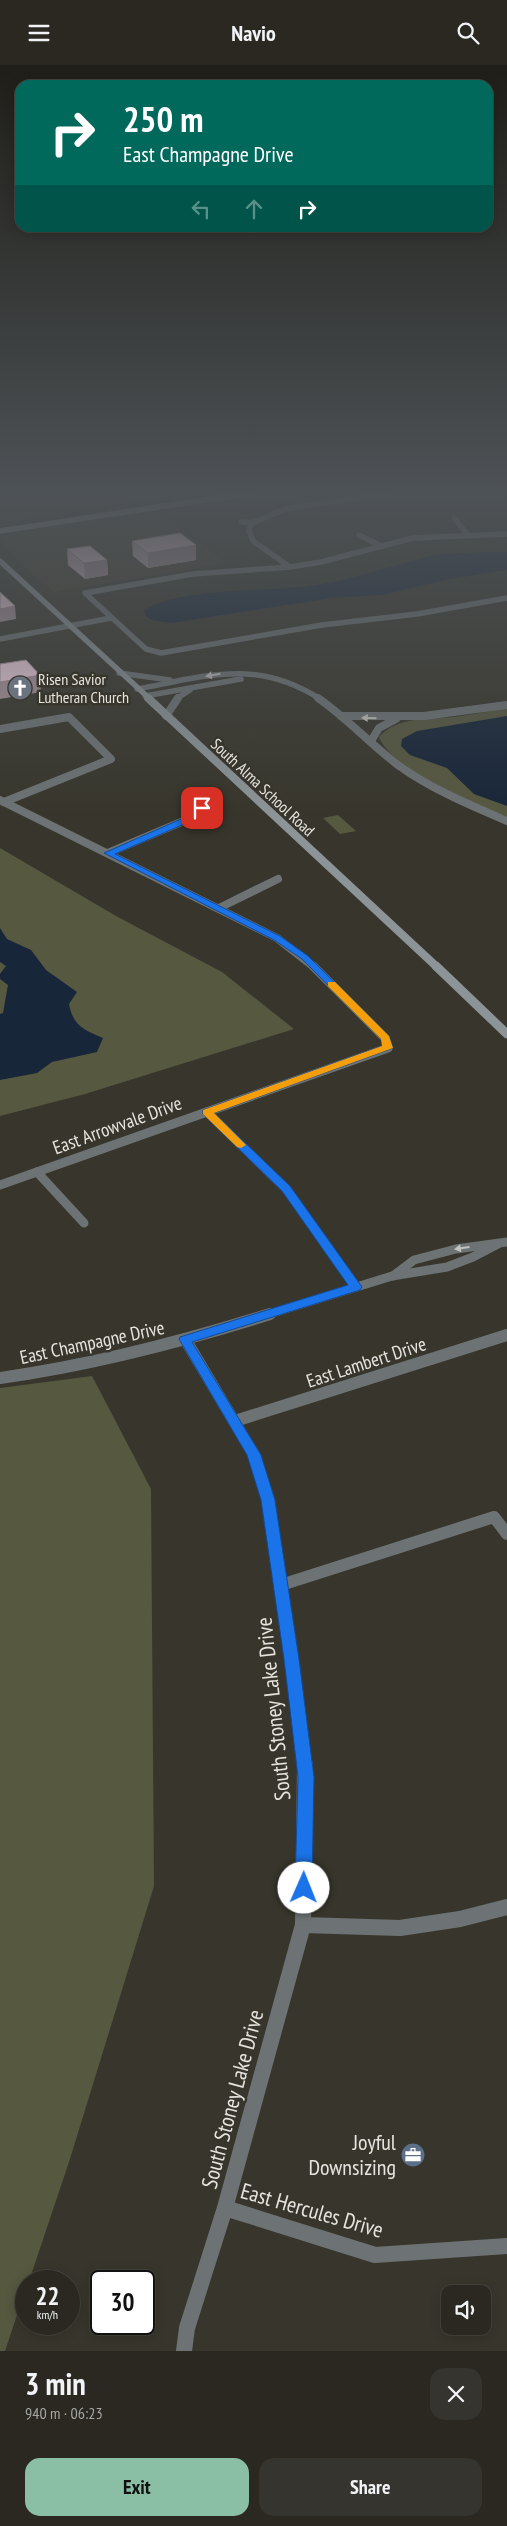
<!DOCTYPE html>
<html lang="en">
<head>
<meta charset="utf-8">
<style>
	body { margin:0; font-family:"PT Sans Narrow",sans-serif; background:#36342e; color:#f1f3f6; height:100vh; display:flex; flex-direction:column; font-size:19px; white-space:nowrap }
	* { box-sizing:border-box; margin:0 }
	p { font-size:16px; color:#a5a6a5 }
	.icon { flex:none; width:28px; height:28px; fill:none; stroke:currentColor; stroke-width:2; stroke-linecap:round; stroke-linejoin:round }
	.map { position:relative; height:2286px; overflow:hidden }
	.drawer { display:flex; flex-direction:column; background:#2a2821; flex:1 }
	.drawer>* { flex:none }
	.guide { position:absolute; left:15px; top:15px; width:478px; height:152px; border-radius:15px; box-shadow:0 2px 12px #0003,0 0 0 1px #46443f; background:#00695c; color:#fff; overflow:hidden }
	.controls { position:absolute; left:441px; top:2220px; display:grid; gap:10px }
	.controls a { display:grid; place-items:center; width:50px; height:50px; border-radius:10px; background:#2a2821; box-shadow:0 2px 12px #0003,0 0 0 1px #46443f; font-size:25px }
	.speed { position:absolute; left:15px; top:2205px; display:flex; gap:10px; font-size:25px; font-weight:700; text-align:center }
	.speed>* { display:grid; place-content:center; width:65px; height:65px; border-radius:50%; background:#2a2821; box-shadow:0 2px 12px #0003,0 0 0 1px #46443f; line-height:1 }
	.speed small { font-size:12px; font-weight:400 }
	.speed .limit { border:2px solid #111; border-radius:8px; background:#fff; color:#111 }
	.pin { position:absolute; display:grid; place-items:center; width:42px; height:42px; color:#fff; margin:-21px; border-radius:10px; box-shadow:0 2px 8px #0006 }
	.me { position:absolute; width:55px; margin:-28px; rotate:1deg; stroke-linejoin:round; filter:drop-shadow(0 0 4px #0008) }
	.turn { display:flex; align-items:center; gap:18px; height:105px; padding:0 25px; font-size:22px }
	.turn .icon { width:65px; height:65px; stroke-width:2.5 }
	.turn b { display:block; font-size:35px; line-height:42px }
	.lanes { display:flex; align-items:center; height:48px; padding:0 25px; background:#0003; justify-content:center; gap:25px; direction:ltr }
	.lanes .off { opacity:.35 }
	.round { display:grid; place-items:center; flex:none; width:52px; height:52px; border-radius:15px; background:#36342e }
	.overview { display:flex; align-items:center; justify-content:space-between; height:85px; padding:0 25px }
	h1 { font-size:30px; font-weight:700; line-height:38px }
	.cta { display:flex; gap:10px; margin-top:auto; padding:10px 25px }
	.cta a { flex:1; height:58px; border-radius:15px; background:#8abfa5; color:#111; font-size:20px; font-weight:700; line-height:58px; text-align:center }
	.cta a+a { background:#36342e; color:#f1f3f6 }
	header { display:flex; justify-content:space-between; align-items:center; height:65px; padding:0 25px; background:#2a2821; font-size:22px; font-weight:700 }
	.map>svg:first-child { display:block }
	.built { fill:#433e2e }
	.green { fill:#565840 }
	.water { fill:#182639 }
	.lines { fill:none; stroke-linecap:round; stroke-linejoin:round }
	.minor-far4 { stroke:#6d7375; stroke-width:5.5 }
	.minor-far3 { stroke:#6d7375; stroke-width:8 }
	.minor-far2 { stroke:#6d7375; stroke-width:9 }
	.minor-far1 { stroke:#6d7375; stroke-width:12 }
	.minor { stroke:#6d7375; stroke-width:16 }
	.secondary-far2 { stroke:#8c9498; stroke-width:5.5 }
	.secondary-far1 { stroke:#8c9498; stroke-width:8 }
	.secondary { stroke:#8c9498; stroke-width:9 }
	.wall { fill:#d4b8c4 }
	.shaded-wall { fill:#ad96a0 }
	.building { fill:#f7d6e4; stroke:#ad96a0 }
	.oneway { fill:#c2c2be }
	.route { fill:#1a73e8; stroke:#114b97 }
	.slow { fill:#f59e0b }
	.labels { text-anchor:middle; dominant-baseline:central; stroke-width:5; stroke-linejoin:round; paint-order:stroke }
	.far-poi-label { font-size:16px; fill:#e6e4de; stroke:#38362c; text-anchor:start }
	.far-street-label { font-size:16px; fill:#e6e4de; stroke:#38362c }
	.street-label { font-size:19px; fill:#e6e4de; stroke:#38362c }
	.near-street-label { font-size:22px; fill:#e6e4de; stroke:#38362c }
	.near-poi-label { font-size:22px; fill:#e6e4de; stroke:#38362c; text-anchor:end }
</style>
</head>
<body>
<header><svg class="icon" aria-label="menu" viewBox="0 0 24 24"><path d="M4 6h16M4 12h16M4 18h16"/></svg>Navio<svg class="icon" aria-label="search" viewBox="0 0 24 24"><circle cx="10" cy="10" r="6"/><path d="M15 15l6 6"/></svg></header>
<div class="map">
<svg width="507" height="2286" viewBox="0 0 507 2286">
	<rect width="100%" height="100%" fill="#38362c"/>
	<g class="built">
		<polygon points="0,427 182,427 185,429 0,458"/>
		<polygon points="152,446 228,498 54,527 25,503 0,475 0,471 6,467"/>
	</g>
	<g class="green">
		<path d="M507,643V752C475,738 391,704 379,672C398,651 426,655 453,652C471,650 489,646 507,643Z"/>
		<polygon points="338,750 356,766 340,769 323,753"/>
		<polygon points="0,783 116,851 222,907 294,964 85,1029 0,1051"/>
		<polygon points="92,1311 151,1424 154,1821 69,2097 29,2216 26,2216 26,2223 5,2286 0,2286 0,1323"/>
	</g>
	<g class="water">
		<path d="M507,487V505L450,514L381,530L332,533L171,558L153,555L146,552L144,545C184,522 262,527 309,521C350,516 387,502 427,492C453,486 480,488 507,487Z"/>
		<polygon points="507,651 507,741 474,729 447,703 410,690 401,681 402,674 417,666"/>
		<path d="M0,863L7,874L31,885L46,905L77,927L69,939C73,961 84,965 103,973L97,987L52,997L37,1008L0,1015V949L3,948L8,920L0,914V909L6,901L0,897Z"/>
	</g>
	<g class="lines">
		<g class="minor-far4">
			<polyline points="455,454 467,469"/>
			<polyline points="241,457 252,458"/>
			<polyline points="252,458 285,444 395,427"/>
			<polyline points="252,458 249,465 253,476 290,502"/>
			<polyline points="507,469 413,473 321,497 290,502 193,509 85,528 146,584 161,588 322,560 417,549 507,533"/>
			<polyline points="359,470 381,481"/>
			<polyline points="0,574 111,553"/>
			<polyline points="119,608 170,615"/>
			<path d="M137,624C207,611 256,593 320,634"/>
			<polyline points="145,631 241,614"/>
			<polyline points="176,634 190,625"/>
		</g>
		<g class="minor-far3">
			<path d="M318,633C347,653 370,679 398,700C431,724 470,740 507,756"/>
			<polyline points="166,651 178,633"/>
			<polyline points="341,651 424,651 507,640"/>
			<polyline points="0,664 69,652 111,694 4,737"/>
			<polyline points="371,676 379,663 396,654"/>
			<polyline points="0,735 277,873 314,902"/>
			<polyline points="108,788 193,752 202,743"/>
			<polyline points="219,843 278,814"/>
		</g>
		<g class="minor-far2">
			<polyline points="207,1047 286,1124 356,1222"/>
			<polyline points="37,1107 84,1158"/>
			<polyline points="0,1120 388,983 385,973 313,901"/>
			<polyline points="393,1211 414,1195 456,1184 507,1177"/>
			<polyline points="266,1250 392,1211 447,1202 473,1192 498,1179"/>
		</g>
		<g class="minor-far1">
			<polyline points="185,1274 254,1390 268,1435 305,1701"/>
			<path d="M0,1313C93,1300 181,1277 270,1249"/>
			<polyline points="235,1356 507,1270"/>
			<polyline points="281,1520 494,1452 507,1469"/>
		</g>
		<g class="minor">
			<polyline points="303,1860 400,1863 460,1854 507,1842"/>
			<polyline points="225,2143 375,2190 507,2181"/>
			<polyline points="184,2286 187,2263 225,2143 303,1860 305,1700"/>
		</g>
		<g class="secondary-far2">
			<polyline points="0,466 257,427"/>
			<polyline points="0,496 150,634"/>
		</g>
		<polyline class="secondary-far1" points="148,633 437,902"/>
		<polyline class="secondary" points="436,901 507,969"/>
	</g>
	<g class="wall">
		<polygon points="132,476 196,480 196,495 148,503 133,491"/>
		<polygon points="67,484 107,495 108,510 85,514 68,500"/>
	</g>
	<g class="shaded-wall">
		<polygon points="196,480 196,495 148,503 148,488"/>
		<polygon points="107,495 108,510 85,514 84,498"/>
		<polygon points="15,541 16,554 0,557 0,544"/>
		<polygon points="40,610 41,627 0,634 0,617"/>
	</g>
	<g class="building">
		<polygon points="180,468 196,480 148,488 132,476"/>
		<polygon points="90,481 107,495 84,498 67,484"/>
		<polygon points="0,527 15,541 0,544"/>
		<polygon points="26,595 40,610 0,617 0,599"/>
	</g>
	<defs><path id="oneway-solid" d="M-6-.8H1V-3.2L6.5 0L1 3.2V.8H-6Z" transform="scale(1.25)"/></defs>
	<g class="oneway">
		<use href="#oneway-solid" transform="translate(213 610) rotate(170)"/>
		<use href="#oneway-solid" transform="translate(369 653) rotate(-178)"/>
		<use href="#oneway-solid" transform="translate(462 1183) rotate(172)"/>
	</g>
	<linearGradient id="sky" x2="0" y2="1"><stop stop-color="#1f1e18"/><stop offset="0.57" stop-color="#4d5256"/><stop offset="1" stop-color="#4d5256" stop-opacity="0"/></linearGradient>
	<rect width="507" height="748" fill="url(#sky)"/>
	<polygon class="route" points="199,742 206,743 196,754 115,789 280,871 308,891 389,971 393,983 214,1048 290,1121 362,1222 360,1225 192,1277 261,1390 275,1435 299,1594 314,1712 312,1823 310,1828 304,1830 298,1828 295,1823 298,1712 284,1594 261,1435 247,1390 179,1274 180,1272 348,1220 282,1126 203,1049 203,1045 382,981 381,974 302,894 274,875 104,788 190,750"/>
	<polygon class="slow" points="328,917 335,917 389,971 393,983 214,1048 246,1080 241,1083 237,1082 203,1049 203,1045 382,981 381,974 328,921"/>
	<defs>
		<symbol id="church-disc" viewBox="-11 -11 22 22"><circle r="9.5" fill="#6b7280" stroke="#38362c"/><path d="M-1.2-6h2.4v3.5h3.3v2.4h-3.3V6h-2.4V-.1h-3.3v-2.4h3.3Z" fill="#fff"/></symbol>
		<symbol id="office-disc" viewBox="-11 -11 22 22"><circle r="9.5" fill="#5c6f8a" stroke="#38362c"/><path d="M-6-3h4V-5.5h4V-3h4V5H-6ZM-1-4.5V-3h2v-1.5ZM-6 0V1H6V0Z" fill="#fff"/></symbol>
	</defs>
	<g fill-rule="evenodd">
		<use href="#church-disc" x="6" y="609" width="28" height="28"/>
		<use href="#office-disc" x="399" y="2076" width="28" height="28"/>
	</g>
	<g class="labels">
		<g class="far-poi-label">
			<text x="38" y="614">Risen Savior<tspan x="38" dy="18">Lutheran Church</tspan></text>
		</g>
		<g class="far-street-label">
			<text transform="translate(263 722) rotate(43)">South Alma School Road</text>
		</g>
		<g class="street-label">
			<text transform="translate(117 1060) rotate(-20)">East Arrowvale Drive</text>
			<text transform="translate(92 1277) rotate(-12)">East Champagne Drive</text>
			<text transform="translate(366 1297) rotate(-18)">East Lambert Drive</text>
		</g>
		<g class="near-street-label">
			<text transform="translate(273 1644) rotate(-96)">South Stoney Lake Drive</text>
			<text transform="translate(232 2034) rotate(-75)">South Stoney Lake Drive</text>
			<text transform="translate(312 2145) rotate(16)">East Hercules Drive</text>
		</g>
		<g class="near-poi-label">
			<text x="396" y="2077">Joyful<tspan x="396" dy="25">Downsizing</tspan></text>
		</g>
	</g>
</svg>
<div class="controls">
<a><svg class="icon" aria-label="sound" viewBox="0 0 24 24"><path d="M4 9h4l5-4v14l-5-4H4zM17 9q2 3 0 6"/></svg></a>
</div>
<div class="speed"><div>22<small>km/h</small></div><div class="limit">30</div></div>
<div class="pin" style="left:202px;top:743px;background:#d93025"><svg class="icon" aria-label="arrive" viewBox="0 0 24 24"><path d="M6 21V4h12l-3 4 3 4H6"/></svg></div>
<svg class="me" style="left:304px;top:1823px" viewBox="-20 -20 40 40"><circle r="19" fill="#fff"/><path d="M0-13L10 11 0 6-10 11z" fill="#1a73e8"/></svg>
<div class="guide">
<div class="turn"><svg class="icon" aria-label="right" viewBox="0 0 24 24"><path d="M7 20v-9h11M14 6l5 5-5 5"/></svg><div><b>250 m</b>East Champagne Drive</div></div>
<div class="lanes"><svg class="icon off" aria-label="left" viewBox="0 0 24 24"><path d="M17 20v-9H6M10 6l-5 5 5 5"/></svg><svg class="icon off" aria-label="ahead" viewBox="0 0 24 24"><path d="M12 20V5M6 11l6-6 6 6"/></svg><svg class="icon" aria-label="right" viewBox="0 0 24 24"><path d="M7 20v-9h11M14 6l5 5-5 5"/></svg></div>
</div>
</div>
<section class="drawer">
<div class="overview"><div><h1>3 min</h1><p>940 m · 06:23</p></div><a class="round"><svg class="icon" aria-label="close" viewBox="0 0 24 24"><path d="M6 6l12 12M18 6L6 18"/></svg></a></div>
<div class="cta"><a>Exit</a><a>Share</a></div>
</section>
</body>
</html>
